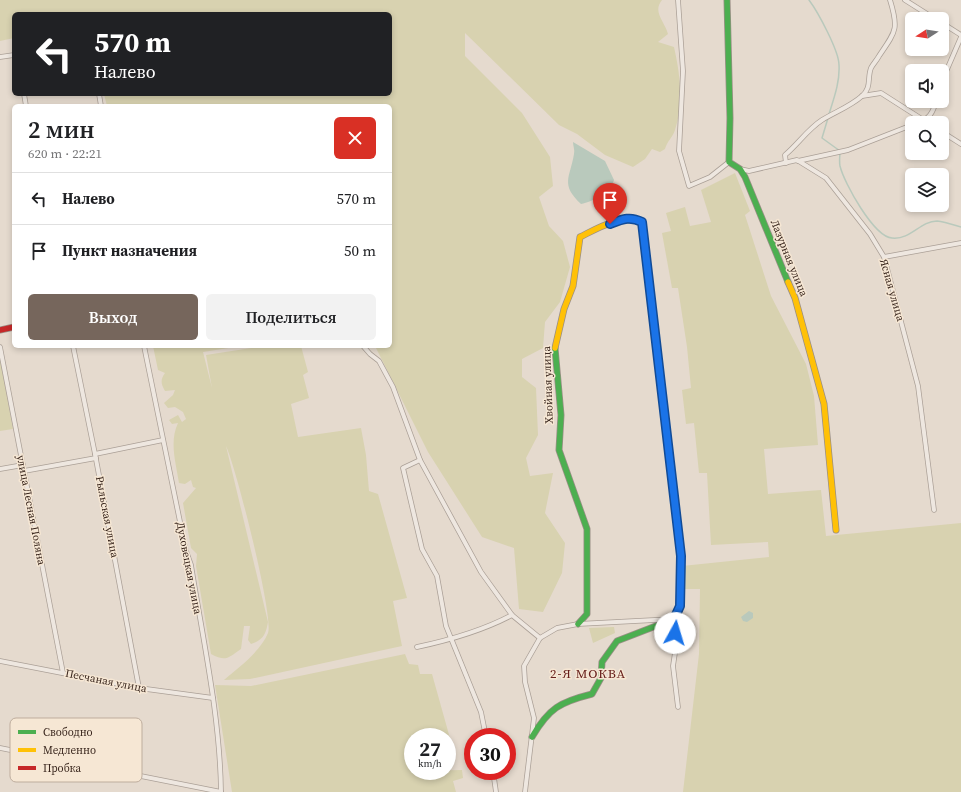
<!DOCTYPE html>
<html lang="ru">
<head>
<meta charset="utf-8">
<style>
	body { margin:0; font-family:"Source Serif 4",serif; background:#f2f2f2; color:#202124; height:100vh; display:flex; flex-direction:column; font-size:15px; white-space:nowrap }
	* { box-sizing:border-box; margin:0 }
	p { font-size:13px; color:#757577 }
	.icon { flex:none; width:22px; height:22px; fill:none; stroke:currentColor; stroke-width:2; stroke-linecap:round; stroke-linejoin:round }
	.map { position:relative; flex:1; overflow:hidden }
	.side { position:absolute; left:12px; top:104px; width:380px; height:244px; display:flex; flex-direction:column; background:#fff; border-radius:6px; box-shadow:0 2px 6px #0003 }
	.side>* { flex:none }
	.top-card { position:absolute; left:12px; top:12px; width:380px; height:84px; border-radius:6px; box-shadow:0 2px 6px #0003; background:#202124; color:#fff; overflow:hidden }
	.needle { width:26px; rotate:258deg }
	.tools { position:absolute; left:905px; top:12px; display:grid; gap:8px }
	.tools a { display:grid; place-items:center; width:44px; height:44px; border-radius:6px; background:#fff; box-shadow:0 2px 6px #0003; font-size:20px }
	.speed { position:absolute; left:404px; top:728px; display:flex; gap:8px; font-size:20px; font-weight:700; text-align:center }
	.speed>* { display:grid; place-content:center; width:52px; height:52px; border-radius:50%; background:#fff; box-shadow:0 2px 6px #0003; line-height:1 }
	.speed small { font-size:10px; font-weight:400 }
	.speed .limit { border:6px solid #d22; background:#fff; color:#111 }
	.pin { position:absolute; display:grid; place-items:center; width:34px; height:34px; color:#fff; margin:-41px -17px; border-radius:50% 50% 50% 0; rotate:-45deg; box-shadow:0 0 4px #0007 }
	.pin .icon { rotate:45deg }
	.me { position:absolute; width:44px; margin:-22px; rotate:6deg; stroke-linejoin:round; filter:drop-shadow(0 0 3px #0008) }
	.turn { display:flex; align-items:center; gap:14px; height:84px; padding:0 16px; font-size:18px }
	.turn .icon { width:52px; height:52px; stroke-width:2.5 }
	.turn b { display:block; font-size:28px; line-height:34px }
	.round { display:grid; place-items:center; flex:none; width:42px; height:42px; border-radius:6px; background:#f2f2f2 }
	.head { display:flex; align-items:center; justify-content:space-between; height:68px; padding:0 16px }
	h1 { font-size:24px; font-weight:600; line-height:30px }
	.cta { display:flex; gap:8px; margin-top:auto; padding:8px 16px }
	.cta a { flex:1; height:46px; border-radius:6px; background:#76665c; color:#fff; font-size:16px; font-weight:600; line-height:46px; text-align:center }
	.cta a+a { background:#f2f2f2; color:#202124 }
	ul { padding:0; list-style:none }
	li { display:flex; align-items:center; gap:12px; height:52px; padding:0 16px; border-top:1px solid #e0e0e0 }
	li div { flex:1 }
	li b { display:block; font-size:15px }
	li em { font-style:normal }
	.map>svg:first-child { display:block }
	.green { fill:#d8d2b0 }
	.water { fill:#b9c9bc }
	.lines { fill:none; stroke-linecap:round; stroke-linejoin:round }
	.stream { stroke:#b9c9bc; stroke-width:1.5 }
	.street-casing { stroke:#aba097; stroke-width:5.5 }
	.fast-casing { stroke:#9a8f86; stroke-width:7 }
	.slow-casing { stroke:#9a8f86; stroke-width:7 }
	.jam-casing { stroke:#9a8f86; stroke-width:7 }
	.street { stroke:#eee7e0; stroke-width:4 }
	.fast { stroke:#4caf50; stroke-width:5.5 }
	.slow { stroke:#ffc107; stroke-width:5.5 }
	.jam { stroke:#c62828; stroke-width:5.5 }
	.route-casing { stroke:#114b97; stroke-width:10 }
	.route { stroke:#1a73e8; stroke-width:7 }
	.labels { text-anchor:middle; dominant-baseline:central; stroke-width:3; stroke-linejoin:round; paint-order:stroke }
	.street-label { font-size:11px; fill:#3a271e; stroke:#f6e7d4 }
	.quarter-label { font-size:13px; letter-spacing:1px; fill:#68201c; stroke:#f6e7d4 }
	.key { fill:#f6e7d4; stroke:#bead9d; stroke-width:1 }
	.key-label { font-size:11px; fill:#3a271e }
</style>
</head>
<body>
<div class="map">
<svg width="961" height="792" viewBox="0 0 961 792">
	<rect width="100%" height="100%" fill="#e5dace"/>
	<g class="green">
		<path d="M0,0H662C652,12 665,22 668,34L658,42L674,47C680,74 684,103 675,130C673,137 667,141 665,149L660,152L652,149L645,159L633,167L605,155L577,134L559,125L465,33V56L522,113L550,157L553,186L539,197L549,226L563,241L570,267L560,302L545,322L543,348L522,359V377L536,388L538,435L526,458L530,476L553,473L545,513L565,543L562,573L543,612L519,609L514,548L482,537L428,452L375,346H390V106H107L104,94H390V14H14V38L0,41Z"/>
		<polygon points="735,173 750,211 745,215 771,296 806,364 814,396 818,445 764,449 768,494 821,490 826,536 961,523 961,792 683,792 699,654 700,589 683,589 682,566 769,557 768,542 711,545 707,473 699,473 694,423 686,424 682,390 691,388 687,347 678,288 672,288 662,233 671,231 666,213 685,207 690,226 711,222 701,190"/>
		<path d="M153,346H241L203,352L212,388L206,355L265,346H301L308,372L303,375L309,398L291,404L298,437L361,428L366,455L369,491L378,494L407,598L393,601L402,646L250,679L224,680C239,667 260,652 268,633C274,617 236,467 226,446L268,622C266,633 264,640 251,644L248,640L250,626H244L241,649C228,658 226,662 211,654L196,566L197,554L191,548L183,503L196,488L193,487L191,480L185,484L179,483C176,463 169,442 178,423L172,424L169,420L178,415L182,422L186,419L183,412L175,407L168,408L164,403L173,395L175,390L165,391C161,384 160,380 165,373L158,370Z"/>
		<polygon points="0,356 13,429 0,431"/>
		<polygon points="614,627 615,633 593,643 589,628"/>
		<polygon points="405,654 409,664 418,665 420,674 432,674 453,749 447,751 447,737 413,737 413,771 462,770 463,778 453,781 456,792 232,792 215,685 251,686"/>
	</g>
	<g class="water">
		<path d="M573,142L605,161L614,180C611,191 593,202 581,204C560,184 570,178 574,154C575,150 573,146 573,142Z"/>
		<polygon points="749,611 753,613 753,618 747,622 743,621 741,617"/>
	</g>
	<g class="lines">
		<g class="stream">
			<path d="M809,0C818,12 839,51 839,65C840,82 834,98 829,114"/>
			<path d="M828,118L822,138L840,151C840,155 839,161 840,166C844,183 874,237 892,238C911,240 920,221 937,221C945,222 954,225 961,227"/>
		</g>
		<defs>
			<g id="street">
				<polyline points="678,0 683,71 679,151 689,186 710,177 729,162"/>
				<polyline points="905,0 935,19"/>
				<polyline points="942,23 961,35"/>
				<polyline points="0,57 14,55"/>
				<polyline points="942,81 961,37"/>
				<polyline points="24,94 26,106"/>
				<polyline points="99,94 101,106"/>
				<polyline points="862,96 881,93 928,123"/>
				<path d="M918,123C929,119 933,113 936,101"/>
				<polyline points="942,132 961,144"/>
				<polyline points="798,161 848,150 912,125"/>
				<path d="M786,163L785,155C798,144 808,129 822,120C835,112 851,106 862,96C872,87 867,78 871,68C873,64 877,60 879,56C896,31 899,29 890,0"/>
				<polyline points="740,169 749,171 797,160 826,178 870,234 884,257 918,386 934,510"/>
				<polyline points="884,257 961,243"/>
				<polyline points="73,346 95,454 139,688"/>
				<path d="M144,346L186,551L191,565C203,640 220,716 221,792"/>
				<polyline points="363,346 370,354 379,361 393,387 420,460 481,572 512,615 540,638"/>
				<polyline points="0,347 63,673"/>
				<polyline points="95,454 163,440"/>
				<polyline points="420,460 403,468 422,549 437,576 446,626 481,712 486,737"/>
				<polyline points="0,469 23,465"/>
				<polyline points="24,471 96,458"/>
				<path d="M417,647C450,640 482,631 512,615"/>
				<polyline points="0,661 139,688 213,698"/>
				<polyline points="0,748 221,792"/>
				<polyline points="493,771 496,792"/>
				<polyline points="525,792 534,718 525,682 524,666 540,638 557,628 578,624 674,619 676,646 673,666 678,707"/>
			</g>
			<g id="fast">
				<polyline points="727,0 730,118 729,162 740,169 745,177 788,282"/>
				<polyline points="555,348 561,415 559,450 587,529 587,614 578,624"/>
				<path d="M532,737C549,708 560,702 592,694L601,678L602,662L617,641L674,619L680,606L681,556L666,427"/>
			</g>
			<g id="slow">
				<polyline points="788,282 795,298 824,404 836,530"/>
				<path d="M555,348L564,309L573,286L580,237C600,227 619,215 642,222L652,305"/>
			</g>
			<g id="jam">
				<polyline points="652,305 666,427"/>
				<polyline points="0,330 14,327"/>
			</g>
		</defs>
		<use href="#street" class="street-casing"/>
		<use href="#fast" class="fast-casing"/>
		<use href="#slow" class="slow-casing"/>
		<use href="#jam" class="jam-casing"/>
		<use href="#street" class="street"/>
		<use href="#fast" class="fast"/>
		<use href="#slow" class="slow"/>
		<use href="#jam" class="jam"/>
	</g>
	<g class="lines">
		<defs>
			<path id="route" d="M610,224C623,219 630,216 642,222L681,556L680,606L674,619L675,633"/>
		</defs>
		<use href="#route" class="route-casing"/>
		<use href="#route" class="route"/>
	</g>
	<g class="labels">
		<g class="street-label">
			<text transform="translate(789 258) rotate(68)">Лазурная улица</text>
			<text transform="translate(892 290) rotate(74)">Ясная улица</text>
			<text transform="translate(548 385) rotate(-92)">Хвойная улица</text>
			<text transform="translate(31 510) rotate(79)">улица Лесная Поляна</text>
			<text transform="translate(107 517) rotate(79)">Рыльская улица</text>
			<text transform="translate(189 568) rotate(79)">Духовецкая улица</text>
			<text transform="translate(106 681) rotate(11)">Песчаная улица</text>
		</g>
		<g class="quarter-label">
			<text x="588" y="673">2-Я МОКВА</text>
		</g>
	</g>
	<rect x="10" y="718" width="132" height="64" rx="6" class="key"/>
	<rect x="18" y="730" width="18" height="4" fill="#4caf50"/>
	<rect x="18" y="748" width="18" height="4" fill="#ffc107"/>
	<rect x="18" y="766" width="18" height="4" fill="#c62828"/>
	<g class="key-label">
		<text x="43" y="736">Свободно</text>
		<text x="43" y="754">Медленно</text>
		<text x="43" y="772">Пробка</text>
	</g>
</svg>
<div class="tools">
<a><svg class="needle" viewBox="-14 -14 28 28"><path d="M0-13l5 13h-10z" fill="#e53935"/><path d="M0 13l5-13h-10z" fill="#757577"/></svg></a>
<a><svg class="icon" aria-label="sound" viewBox="0 0 24 24"><path d="M4 9h4l5-4v14l-5-4H4zM17 9q2 3 0 6"/></svg></a>
<a><svg class="icon" aria-label="search" viewBox="0 0 24 24"><circle cx="10" cy="10" r="6"/><path d="M15 15l6 6"/></svg></a>
<a><svg class="icon" aria-label="layers" viewBox="0 0 24 24"><path d="M12 4l9 5-9 5-9-5zM3 14l9 5 9-5"/></svg></a>
</div>
<div class="speed"><div>27<small>km/h</small></div><div class="limit">30</div></div>
<div class="pin" style="left:610px;top:224px;background:#d93025"><svg class="icon" aria-label="arrive" viewBox="0 0 24 24"><path d="M6 21V4h12l-3 4 3 4H6"/></svg></div>
<svg class="me" style="left:675px;top:633px" viewBox="-20 -20 40 40"><circle r="19" fill="#fff"/><path d="M0-13L10 11 0 6-10 11z" fill="#1a73e8"/></svg>
<div class="top-card">
<div class="turn"><svg class="icon" aria-label="left" viewBox="0 0 24 24"><path d="M17 20v-9H6M10 6l-5 5 5 5"/></svg><div><b>570 m</b>Налево</div></div>
</div>
<section class="side">
<div class="head"><div><h1>2 мин</h1><p>620 m · 22:21</p></div><a class="round" style="background:#d93025;color:#fff"><svg class="icon" aria-label="close" viewBox="0 0 24 24"><path d="M6 6l12 12M18 6L6 18"/></svg></a></div>
<ul>
<li><svg class="icon" aria-label="left" viewBox="0 0 24 24"><path d="M17 20v-9H6M10 6l-5 5 5 5"/></svg><div><b>Налево</b></div><em>570 m</em></li>
<li><svg class="icon" aria-label="arrive" viewBox="0 0 24 24"><path d="M6 21V4h12l-3 4 3 4H6"/></svg><div><b>Пункт назначения</b></div><em>50 m</em></li>
</ul>
<div class="cta"><a>Выход</a><a>Поделиться</a></div>
</section>
</div>
</body>
</html>
